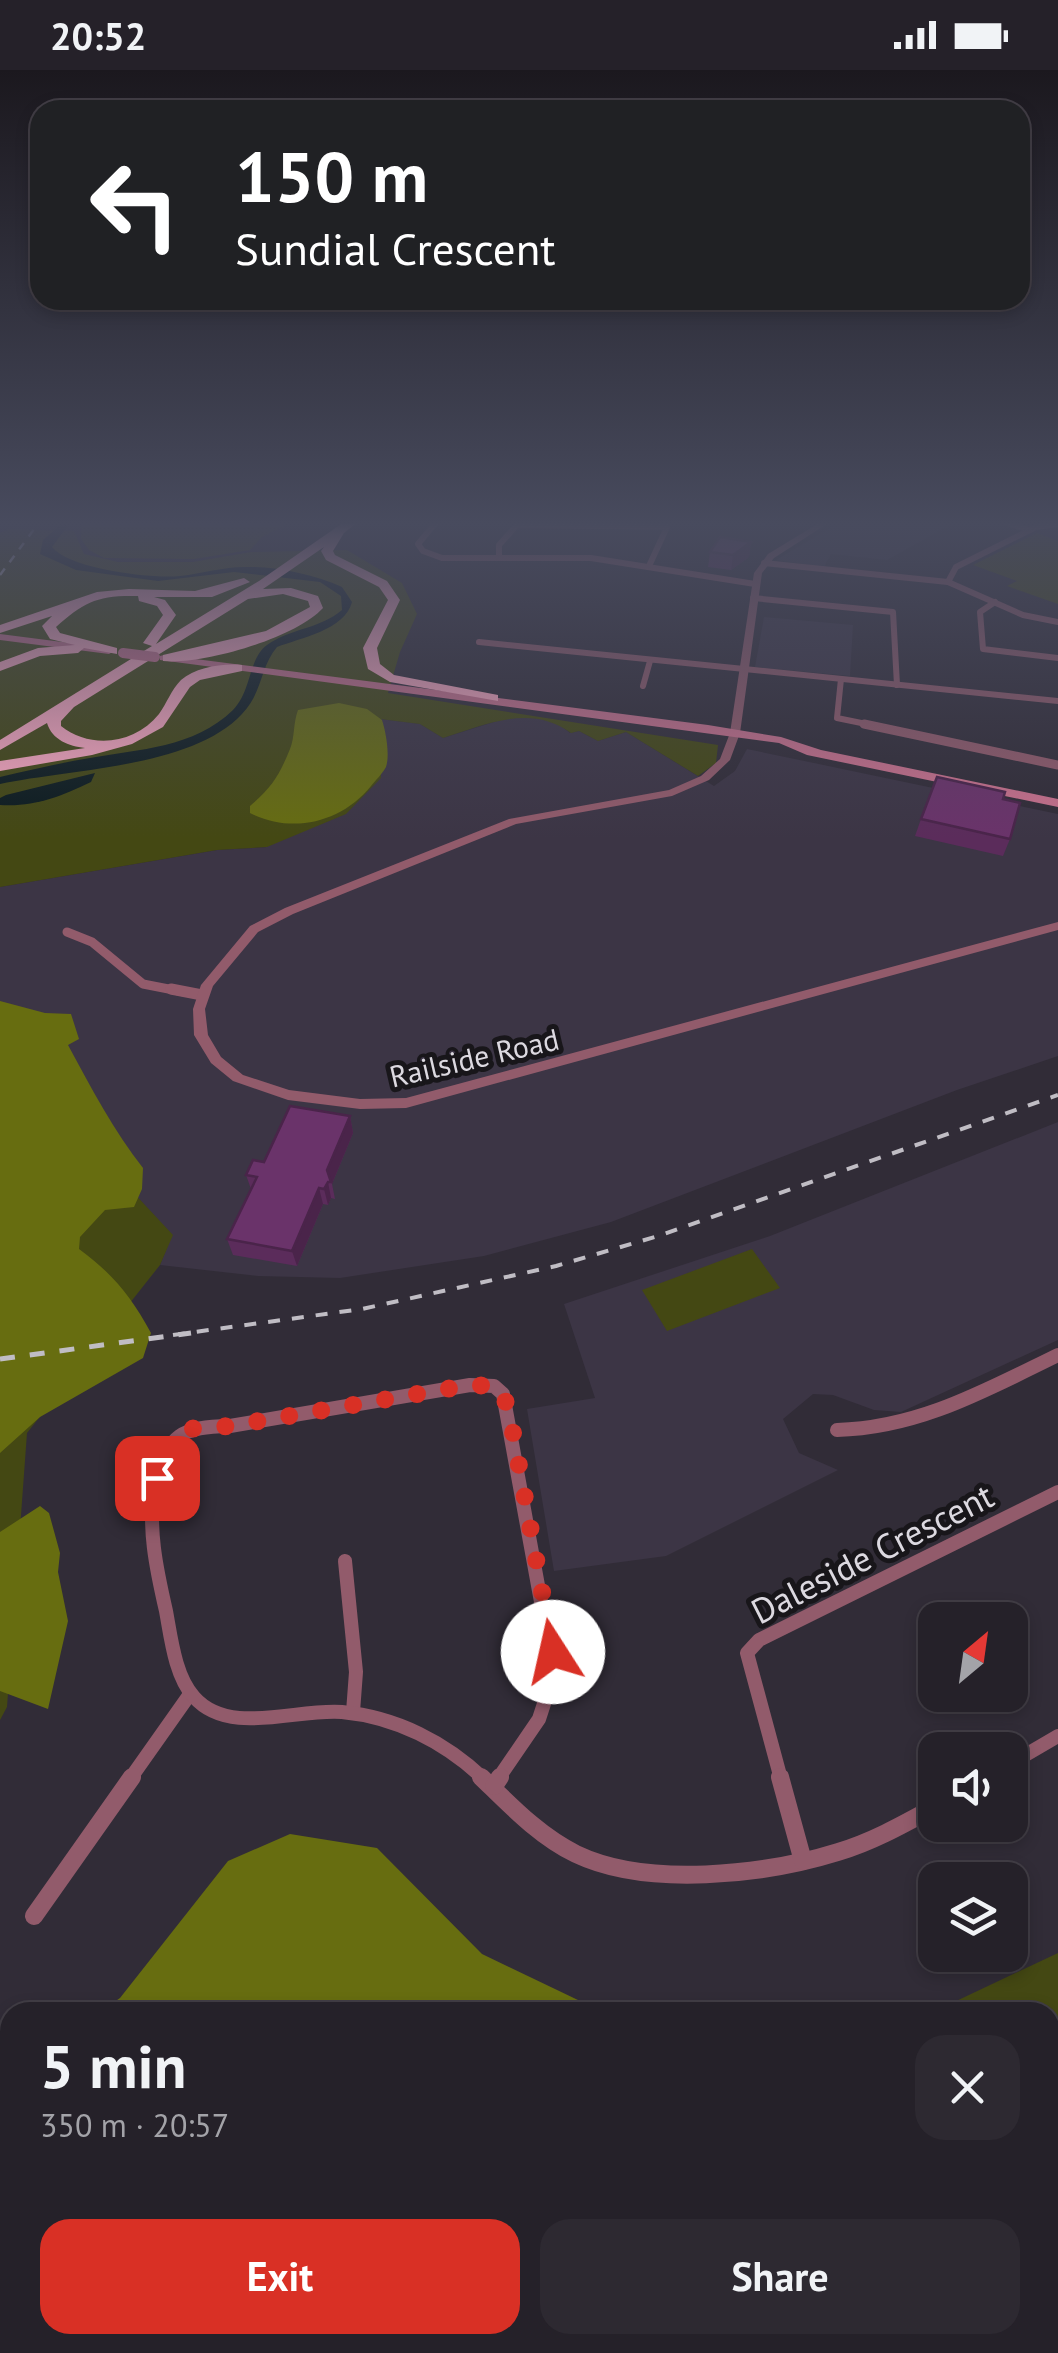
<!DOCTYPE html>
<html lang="en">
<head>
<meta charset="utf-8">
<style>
	body { margin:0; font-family:"PT Sans",sans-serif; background:#2d2931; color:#f1f3f6; height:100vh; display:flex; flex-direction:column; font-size:38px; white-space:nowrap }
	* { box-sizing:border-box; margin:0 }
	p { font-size:32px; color:#a3a3a8 }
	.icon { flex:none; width:55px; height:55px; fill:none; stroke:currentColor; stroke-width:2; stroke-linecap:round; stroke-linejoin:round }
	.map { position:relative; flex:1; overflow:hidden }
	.sheet { position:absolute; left:0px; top:1932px; width:1060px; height:352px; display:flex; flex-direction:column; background:#252129; border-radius:30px 30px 0 0; box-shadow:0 5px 15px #0003,0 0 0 2px #423e46 }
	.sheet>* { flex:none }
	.banner { position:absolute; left:30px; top:30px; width:1000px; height:210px; border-radius:30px; box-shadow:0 5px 15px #0003,0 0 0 2px #423e46; background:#202124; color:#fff; overflow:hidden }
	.needle { width:65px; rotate:29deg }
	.fabs { position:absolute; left:918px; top:1532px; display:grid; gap:20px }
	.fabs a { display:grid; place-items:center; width:110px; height:110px; border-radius:20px; background:#252129; box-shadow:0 5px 15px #0003,0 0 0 2px #423e46; font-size:50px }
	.pin { position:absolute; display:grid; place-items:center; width:85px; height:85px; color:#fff; margin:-42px; border-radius:20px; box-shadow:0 5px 15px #0006 }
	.me { position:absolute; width:110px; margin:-55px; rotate:350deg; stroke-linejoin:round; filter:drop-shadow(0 0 8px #0008) }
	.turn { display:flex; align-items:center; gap:35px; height:210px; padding:0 40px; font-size:45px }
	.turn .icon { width:130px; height:130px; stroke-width:2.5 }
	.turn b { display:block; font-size:70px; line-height:85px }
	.round { display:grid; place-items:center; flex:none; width:105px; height:105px; border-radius:30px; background:#2d2931 }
	.overview { display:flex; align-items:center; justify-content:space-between; height:170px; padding:0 40px }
	h1 { font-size:60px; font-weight:800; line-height:75px }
	.action { display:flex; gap:20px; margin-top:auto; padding:20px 40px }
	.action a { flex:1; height:115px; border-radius:30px; background:#d93025; color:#fff; font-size:40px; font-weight:800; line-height:115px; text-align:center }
	.action a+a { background:#2d2931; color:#f1f3f6 }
	.status { display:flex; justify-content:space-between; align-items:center; height:70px; padding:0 50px; background:#252129; direction:ltr }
	.status svg { height:28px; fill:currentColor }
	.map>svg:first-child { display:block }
	.built { fill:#3c3545 }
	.green { fill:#444813 }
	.forest { fill:#676d10 }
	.water { fill:#0c1b1e }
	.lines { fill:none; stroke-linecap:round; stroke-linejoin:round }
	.stream { stroke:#0c1b1e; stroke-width:6 }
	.minor-far4 { stroke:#925b6b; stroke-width:6 }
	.minor-far3 { stroke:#925b6b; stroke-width:9 }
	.minor-far2 { stroke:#925b6b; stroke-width:11 }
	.minor-far1 { stroke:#925b6b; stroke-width:14 }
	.minor { stroke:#925b6b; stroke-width:18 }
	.tertiary { fill:#925b6b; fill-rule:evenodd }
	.secondary { fill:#c9718d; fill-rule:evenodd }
	.motorway { fill:#fca9c1; fill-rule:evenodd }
	.rail-far2 { stroke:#c0bdc4; stroke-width:2.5; stroke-dasharray:8 8; stroke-linecap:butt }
	.rail-far1 { stroke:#c0bdc4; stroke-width:4; stroke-dasharray:12 12; stroke-linecap:butt }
	.rail { stroke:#c0bdc4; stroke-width:5; stroke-dasharray:15 15; stroke-linecap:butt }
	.secondary-bridge { stroke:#c9718d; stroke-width:10 }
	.wall { fill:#5b2c5b }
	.shaded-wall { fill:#4a244a }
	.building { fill:#6a336a; stroke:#4a244a; stroke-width:2.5 }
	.route { stroke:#d93025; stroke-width:18; stroke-dasharray:0 32.4 }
	.labels { text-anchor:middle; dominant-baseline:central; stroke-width:10; stroke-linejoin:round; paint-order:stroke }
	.street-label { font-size:30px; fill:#dcd9e0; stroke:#18161a }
	.near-street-label { font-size:35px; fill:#dcd9e0; stroke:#18161a }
</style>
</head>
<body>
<div class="status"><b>20:52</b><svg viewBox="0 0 49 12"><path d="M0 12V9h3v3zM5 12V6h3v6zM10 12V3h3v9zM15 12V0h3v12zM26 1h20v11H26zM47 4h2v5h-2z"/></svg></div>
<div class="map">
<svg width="1058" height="2283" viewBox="0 0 1058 2283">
	<rect width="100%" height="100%" fill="#312c37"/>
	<g class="built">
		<polygon points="843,450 952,450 957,451 887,490 831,484 824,497 776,490"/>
		<polygon points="764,547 853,555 850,606 755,597"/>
		<polygon points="535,647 555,651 570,663 579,661 598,671 626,662 714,716 735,701 747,679 1058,744 1058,986 957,1020 611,1152 484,1186 340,1208 258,1206 160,1195 172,1165 117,1105 0,952 0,817 217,780 267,777 378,656 380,649 420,654 443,668 507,648"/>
		<polygon points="1058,1052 1058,1270 901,1342 874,1340 833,1325 813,1324 783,1349 799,1383 838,1400 666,1486 554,1501 527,1339 595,1328 564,1234 770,1166"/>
	</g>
	<g class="green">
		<polygon points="82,450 295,450 262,467 250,480 194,489 104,488 89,480 81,469"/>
		<path d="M9,459L74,461L84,484L118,492H193L251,482L347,480L402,513L417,544L400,582L388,623L718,675L716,693L698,706L626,662L598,671L579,661L571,663C530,633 486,655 443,668L420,654L380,649L381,708L346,744L267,777L217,780L0,817V463Z"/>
		<polygon points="1037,463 1058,471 1058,534 1007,516 1017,511 973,495"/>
		<polygon points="0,952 117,1105 173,1165 160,1195 27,1363 7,1637 0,1650"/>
		<polygon points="752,1179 780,1218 667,1261 642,1220"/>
		<polygon points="1058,1883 1058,2283 0,2283 0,1991 10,1982 10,2275 1050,2275 1050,1942 838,1942 952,1933"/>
	</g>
	<g class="forest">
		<path d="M339,633L367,639L382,650C386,662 390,685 386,697C383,703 375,711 371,716C341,753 292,764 250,743V736C272,717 279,706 290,679C295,667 293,653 298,640Z"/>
		<path d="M0,931L45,943L71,944L79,969L68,975C90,1016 115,1063 143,1098L142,1119L134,1137L105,1140L80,1167L79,1179C112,1203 131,1226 151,1263L143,1288L40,1347L0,1383Z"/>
		<polygon points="40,1436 49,1443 60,1483 58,1502 68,1551 48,1639 0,1621 0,1462"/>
		<polygon points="290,1764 377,1778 482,1884 603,1942 100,1942 120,1928 228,1791"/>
		<polygon points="10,1998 10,2275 484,2275 465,2283 0,2283 0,2002"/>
		<polygon points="1050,2264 1058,2270 1058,2283 664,2283 660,2275 1050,2275"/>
	</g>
	<g class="water">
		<path d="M66,450H72L52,477C69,499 152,509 180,506C204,503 226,496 250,497C279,497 315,505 342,517L352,532C345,560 300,568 277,577C260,597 263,622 242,644C192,698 69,699 0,714V707C30,700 60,693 90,688C139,679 194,678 233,640C252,621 248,589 267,575C291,558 320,559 342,540L341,526L320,512L234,502L158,511L76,500L40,484L43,470Z"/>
		<path d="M95,703L91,712C59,727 35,737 0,735V728L6,725Z"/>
		<polygon points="484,2275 660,2275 664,2283 465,2283"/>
	</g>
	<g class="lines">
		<g class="stream">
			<polyline points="782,2275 793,2283"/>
			<polyline points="728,2283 738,2275"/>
		</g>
		<g class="minor-far4">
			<polyline points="438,450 418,474 423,481 442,488 591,488 755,514"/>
			<polyline points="998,450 1029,460"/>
			<polyline points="499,488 499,475 517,455 667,457 649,496"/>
			<polyline points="764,493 948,512 1023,545 1058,552"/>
			<polyline points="948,512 956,497 1036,457 1058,454"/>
			<polyline points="753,528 893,542 897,615"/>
			<polyline points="995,532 980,542 983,579 1058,588"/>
			<polyline points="479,572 1058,631"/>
			<polyline points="841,609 837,648 876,656"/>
			<polyline points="643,616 650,591"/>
		</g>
		<g class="minor-far3">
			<polyline points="864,654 1058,695"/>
			<polyline points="67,862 92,872 143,914 184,922"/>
		</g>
		<polyline class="minor-far2" points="171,919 202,925"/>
		<g class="minor-far1">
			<path d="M837,1360C919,1358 986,1320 1058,1285"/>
			<polyline points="345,1491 356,1602 353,1642"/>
			<polyline points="1010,1694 1058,1666"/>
			<polyline points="130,1709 190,1624"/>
			<path d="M484,1709C445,1672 396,1647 342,1642C297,1638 229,1667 194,1627C175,1606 171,1568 166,1541C157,1502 146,1453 156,1413C168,1363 182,1357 230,1356L470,1315L494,1316L503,1324L554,1603L539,1649L498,1709"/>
			<polyline points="781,1709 747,1583 759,1570 1058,1422"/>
		</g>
		<g class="minor">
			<path d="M481,1707C510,1735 539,1766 576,1784C647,1818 764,1805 838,1782C872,1772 904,1754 935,1737"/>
			<polyline points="780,1707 803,1791"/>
			<polyline points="494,1716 500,1707"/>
			<polyline points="34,1846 132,1707"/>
		</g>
		<polygon class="tertiary" points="824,450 833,450 774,488 762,503 740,663 730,690 709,710 672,726 516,754 293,844 258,862 213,916 205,939 208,965 221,987 243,1005 289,1020 360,1029 406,1028 1058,852 1058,860 406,1038 360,1039 288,1030 233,1011 211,993 194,965 193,939 201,915 250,856 285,838 509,749 669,720 701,706 720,689 730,663 754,503 768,484"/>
		<g class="secondary">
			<polygon points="0,564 109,578 114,581 109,584 0,570"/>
			<polygon points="164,585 708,655 781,667 821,680 1058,729 1058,737 807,685 779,673 160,590 160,586"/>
		</g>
		<path class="motorway" d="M347,450H360L344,463L333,481L335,485L387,511L400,530L377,578L380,594L394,605L498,625V631L390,612L368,599L363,578L388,530L379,517L326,490L321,481L324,477L263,519L291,518L318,526L323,538C296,568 203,595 163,591V585L266,561L310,537L308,531L283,524L248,529L74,637L61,651V656C90,679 134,675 159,644C167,633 171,620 181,610C196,597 223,593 242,595V601L200,610L190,617L163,657L132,674L92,685L0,701V691L85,678C69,676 52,670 47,653L0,680V670L152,576L143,573L163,545L157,536L139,531L138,526C97,525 84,532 56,557L60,563L117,578V584L84,578L78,583L40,586L0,601V592L38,578L75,575L50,569L42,556L52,546L0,563V555L97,522L129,519L195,521L244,508L250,512L212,527H154L165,530L176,545L156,574L259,511Z"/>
		<polyline class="rail-far2" points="0,505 41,450"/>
		<polyline class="rail-far1" points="173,1265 362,1239 556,1196 658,1166 1058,1025"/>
		<polyline class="rail" points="0,1289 191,1263"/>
		<polyline class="secondary-bridge" points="123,583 155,587"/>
	</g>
	<g class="wall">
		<polygon points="751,472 749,487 731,500 708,497 710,482"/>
		<polygon points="1003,729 1010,769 1003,786 915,766 921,749"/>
		<polygon points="350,1046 353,1063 332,1114 335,1129 331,1128 328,1135 323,1134 297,1196 233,1185 227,1169 251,1119 246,1105 264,1092"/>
	</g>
	<g class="shaded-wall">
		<polygon points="751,472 749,487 731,500 733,485"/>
		<polygon points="350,1046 353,1063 332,1114 327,1100"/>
		<polygon points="328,1112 331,1128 328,1135 324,1119"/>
		<polygon points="319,1118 323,1134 297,1196 292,1181"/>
	</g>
	<g class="building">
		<polygon points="720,467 751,472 733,485 710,482"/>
		<polygon points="937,707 1005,722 1003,729 1020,733 1010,769 921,749"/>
		<polygon points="290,1036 350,1046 327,1100 331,1112 328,1112 324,1119 319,1118 292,1181 227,1169 257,1107 246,1105 253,1090 264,1092"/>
	</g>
	<linearGradient id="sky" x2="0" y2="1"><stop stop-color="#1b181e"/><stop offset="0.59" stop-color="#484b5e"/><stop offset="1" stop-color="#484b5e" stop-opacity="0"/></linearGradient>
	<rect width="1058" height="769" fill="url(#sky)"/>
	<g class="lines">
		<polyline class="route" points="157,1408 171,1375 186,1359 230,1356 470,1315 494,1316 508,1335 553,1582"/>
	</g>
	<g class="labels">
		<g class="street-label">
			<text transform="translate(474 987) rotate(-13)">Railside Road</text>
		</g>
		<g class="near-street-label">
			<text transform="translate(872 1483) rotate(-27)">Daleside Crescent</text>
		</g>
	</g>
</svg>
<div class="fabs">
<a><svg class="needle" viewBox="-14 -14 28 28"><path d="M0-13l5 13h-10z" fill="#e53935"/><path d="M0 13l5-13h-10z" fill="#a3a3a8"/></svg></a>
<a><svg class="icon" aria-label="sound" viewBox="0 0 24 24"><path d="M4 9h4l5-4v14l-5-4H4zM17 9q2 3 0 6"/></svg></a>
<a><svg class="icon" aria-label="layers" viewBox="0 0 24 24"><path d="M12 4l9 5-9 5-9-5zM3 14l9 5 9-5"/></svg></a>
</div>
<div class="pin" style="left:157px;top:1408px;background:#d93025"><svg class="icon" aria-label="arrive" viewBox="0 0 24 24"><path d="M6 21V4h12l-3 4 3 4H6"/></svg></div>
<svg class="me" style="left:553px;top:1582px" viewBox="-20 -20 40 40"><circle r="19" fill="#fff"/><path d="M0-13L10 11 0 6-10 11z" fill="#d93025"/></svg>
<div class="banner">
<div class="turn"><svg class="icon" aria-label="left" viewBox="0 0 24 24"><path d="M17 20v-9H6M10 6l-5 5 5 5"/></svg><div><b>150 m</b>Sundial Crescent</div></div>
</div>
<section class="sheet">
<div class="overview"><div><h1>5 min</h1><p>350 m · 20:57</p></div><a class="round"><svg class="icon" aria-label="close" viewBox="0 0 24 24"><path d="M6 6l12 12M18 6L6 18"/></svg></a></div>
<div class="action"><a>Exit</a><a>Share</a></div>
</section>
</div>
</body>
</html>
